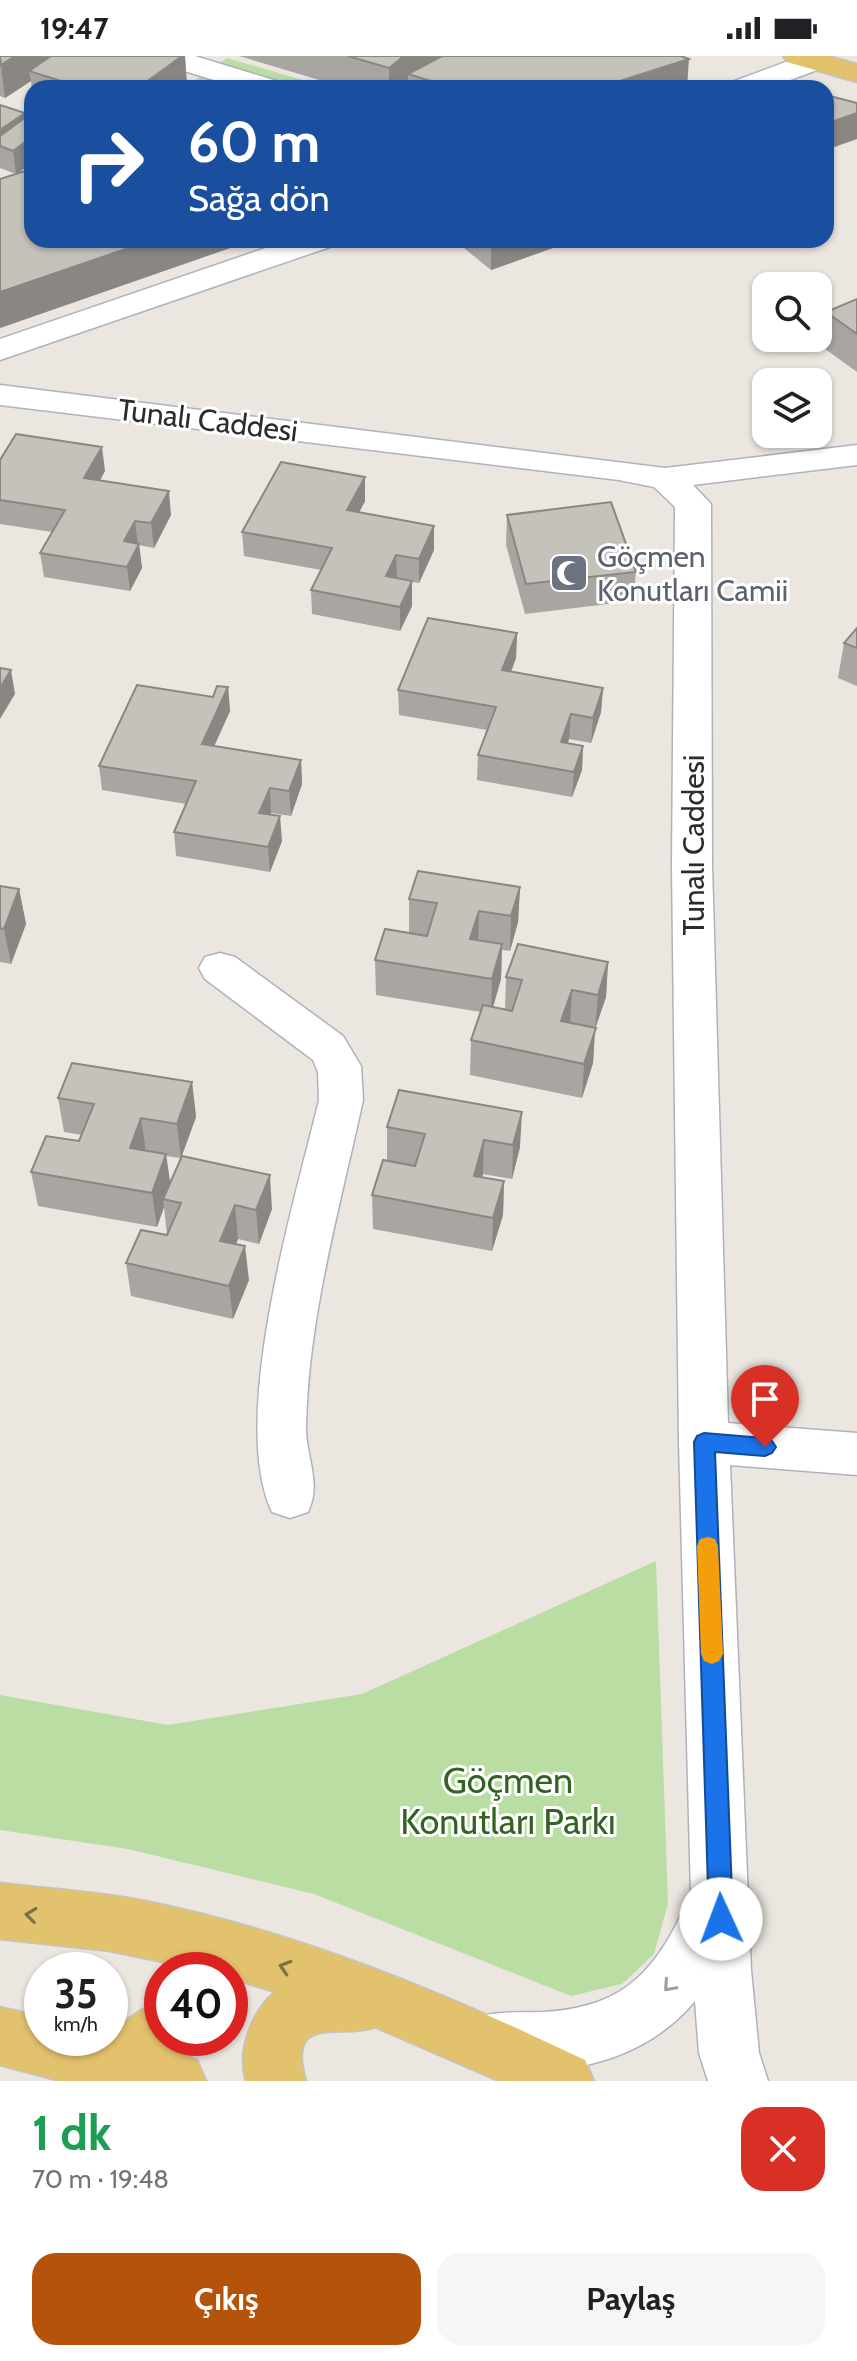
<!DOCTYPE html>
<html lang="tr">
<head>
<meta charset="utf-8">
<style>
	body { margin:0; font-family:Cabin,sans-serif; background:#f6f6f6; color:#202124; height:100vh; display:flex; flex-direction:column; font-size:30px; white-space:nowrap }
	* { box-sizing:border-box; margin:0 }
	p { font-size:26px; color:#757577 }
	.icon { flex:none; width:44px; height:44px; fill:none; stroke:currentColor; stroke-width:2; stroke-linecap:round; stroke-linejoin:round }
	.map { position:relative; height:2025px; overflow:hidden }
	.side { display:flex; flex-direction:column; background:#fff; flex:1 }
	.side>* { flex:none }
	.guide { position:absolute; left:24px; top:24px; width:810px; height:168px; border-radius:24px; box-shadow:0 2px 6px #0004; background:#1a4fa0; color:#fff; overflow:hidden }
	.buttons { position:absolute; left:752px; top:216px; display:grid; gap:16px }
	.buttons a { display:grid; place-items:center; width:80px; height:80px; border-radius:16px; background:#fff; box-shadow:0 2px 6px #0004; font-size:40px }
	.speed { position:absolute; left:24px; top:1896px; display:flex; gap:16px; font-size:40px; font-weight:700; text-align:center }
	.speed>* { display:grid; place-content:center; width:104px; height:104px; border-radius:50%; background:#fff; box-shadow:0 2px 6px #0004; line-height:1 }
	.speed small { font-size:20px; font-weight:400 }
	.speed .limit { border:12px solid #d22; background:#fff; color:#111 }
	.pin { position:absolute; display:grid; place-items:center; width:68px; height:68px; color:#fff; margin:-82px -34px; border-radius:50% 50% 50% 0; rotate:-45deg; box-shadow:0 0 8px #0007 }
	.pin .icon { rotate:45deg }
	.me { position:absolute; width:88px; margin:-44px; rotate:358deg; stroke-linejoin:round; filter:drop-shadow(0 0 6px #0008) }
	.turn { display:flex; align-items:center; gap:28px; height:168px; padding:0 32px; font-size:36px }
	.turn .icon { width:104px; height:104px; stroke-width:2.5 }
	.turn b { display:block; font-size:56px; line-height:68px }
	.round { display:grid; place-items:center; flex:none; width:84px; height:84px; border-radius:24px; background:#f6f6f6 }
	.headline { display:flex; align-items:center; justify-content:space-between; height:136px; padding:0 32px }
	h1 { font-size:48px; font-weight:800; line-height:60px; color:#1e9e55 }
	.cta { display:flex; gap:16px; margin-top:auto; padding:16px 32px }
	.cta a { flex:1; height:92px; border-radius:24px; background:#b45309; color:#fff; font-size:32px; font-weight:800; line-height:92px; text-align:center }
	.cta a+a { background:#f6f6f6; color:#202124 }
	.status { display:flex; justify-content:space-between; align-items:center; height:56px; padding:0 40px; background:#fff; direction:ltr }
	.status svg { height:22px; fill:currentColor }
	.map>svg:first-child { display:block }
	.green { fill:#b9dda2 }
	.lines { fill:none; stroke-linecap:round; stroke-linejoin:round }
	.minor-casing { stroke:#b0b2bb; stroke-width:3 }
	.major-casing { stroke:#c4c4c4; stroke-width:3 }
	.minor { fill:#fff; fill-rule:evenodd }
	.major { fill:#e3c26d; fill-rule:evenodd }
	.wall { fill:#a9a6a1 }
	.shaded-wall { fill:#8a8783 }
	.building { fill:#c5c1bb; stroke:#8a8783; stroke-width:2 }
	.oneway { stroke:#7e7049 }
	.oneway2 { stroke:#a0a0a0 }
	.route { fill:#1a73e8; stroke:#114b97; stroke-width:2 }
	.slow { fill:#f59e0b }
	.labels { text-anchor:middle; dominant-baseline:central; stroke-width:6; stroke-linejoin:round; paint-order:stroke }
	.street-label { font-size:30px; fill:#2c2c2c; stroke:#fff }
	.worship-label { font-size:30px; fill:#5b616d; stroke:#fff; text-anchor:start }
	.near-park-label { font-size:36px; fill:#336322; stroke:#fff }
</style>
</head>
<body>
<div class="status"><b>19:47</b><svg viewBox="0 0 49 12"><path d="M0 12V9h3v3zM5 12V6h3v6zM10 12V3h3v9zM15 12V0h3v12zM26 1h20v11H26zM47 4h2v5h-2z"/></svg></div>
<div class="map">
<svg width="857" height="2025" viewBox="0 0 857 2025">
	<rect width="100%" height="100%" fill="#ece6e0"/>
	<g class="green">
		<polygon points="227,2 330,32 184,32"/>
		<polygon points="656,1505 668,1848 654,1898 622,1928 571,1940 314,1838 128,1793 0,1774 0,1639 168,1669 362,1638"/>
	</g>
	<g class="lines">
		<defs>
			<g id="minor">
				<polygon points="151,0 195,0 280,26 284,32 240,32 155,6"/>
				<polygon points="802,0 826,0 829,5 825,11 769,32 728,32 732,26"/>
				<polygon points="289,184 335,184 330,191 0,304 0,283"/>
				<path d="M0,329L665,412L857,389V409L693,429L711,448L712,809L728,1367L857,1377V1419L730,1409L751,1914L759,1997L768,2025H708L699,1997L695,1945C655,1993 596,2014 534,2015C509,2016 489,2016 466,2007L457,1986L466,1965C492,1954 516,1957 544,1956C629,1951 658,1911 691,1838L679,1386L672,809L675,451L654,431L619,424L0,349Z"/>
				<path d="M220,897L235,901L343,980L361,1010L363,1044C340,1151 308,1261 306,1372C306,1402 322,1427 308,1456L290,1462L272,1456C228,1363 295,1145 319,1044L318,1016L313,1004L205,923L199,912L205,901Z"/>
			</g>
			<g id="major">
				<polygon points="783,0 828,0 857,8 857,26 787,6"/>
				<path d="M0,1827C48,1833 97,1835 145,1845C299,1876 444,1937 585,2004L594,2025H499L375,1971C344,1984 285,1955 306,2025H246C237,1994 251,1956 275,1936L230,1922V1914H201L110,1895L0,1883Z"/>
				<polygon points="162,1946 162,1982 189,1982 181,1997 197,2004 206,2025 60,2025 0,2009 0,1951 42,1961 42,1982 110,1982 110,1976 141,1954"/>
			</g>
		</defs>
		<use href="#minor" class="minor-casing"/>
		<use href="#major" class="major-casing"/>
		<use href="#minor" class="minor"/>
		<use href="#major" class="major"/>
	</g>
	<g class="wall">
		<polygon points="0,0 185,0 187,31 32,32 32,35 31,25 5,42 0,40"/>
		<polygon points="239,0 681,0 687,32 408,32 408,30 405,32 346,32"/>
		<polygon points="0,49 32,64 32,107 18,117 32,184 253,184 0,272 0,123 16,118 0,112"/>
		<polygon points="454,184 575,184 491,214"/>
		<polygon points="857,243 857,316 821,290 826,256"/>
		<polygon points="0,404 105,415 100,424 171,459 154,492 139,489 142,512 130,535 44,521 40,497 52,476 0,468"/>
		<polygon points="365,421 365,445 359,456 434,470 434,494 419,527 412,526 412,550 400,575 312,558 311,534 321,514 244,500 242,476"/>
		<polygon points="507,459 636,516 633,545 525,558 506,489"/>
		<polygon points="857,572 857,630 838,622 844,587"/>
		<polygon points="517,577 516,602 511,616 603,632 601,656 591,687 569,683 568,687 583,690 582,714 572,741 477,724 478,699 487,674 399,659 398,634"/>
		<polygon points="228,631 230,655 214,690 301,704 302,728 291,760 271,757 270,759 282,785 270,816 176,800 174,776 186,748 102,734 99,710"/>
		<polygon points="0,830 19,833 26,868 11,908 0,906"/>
		<polygon points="520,831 518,866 510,895 502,894 501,923 493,951 505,954 506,921 608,906 606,941 595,973 593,1007 582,1042 470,1019 471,984 481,956 376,939 375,904 409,877 409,843"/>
		<polygon points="192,1026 196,1061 181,1102 166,1100 170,1127 272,1153 259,1188 238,1183 236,1188 249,1224 233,1263 131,1240 126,1207 167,1179 164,1151 157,1171 38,1150 31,1116 79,1085 82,1079 64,1076 58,1042"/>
		<polygon points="399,1034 520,1091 512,1123 483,1118 482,1121 504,1125 503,1159 492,1195 373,1173 372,1139 387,1105 387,1071"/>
	</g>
	<g class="shaded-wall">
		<polygon points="15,0 58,0 29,15 31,25 5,42 1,9"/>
		<polygon points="182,0 185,0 187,31 186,32 138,32"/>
		<polygon points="404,0 444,0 408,18 408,30 405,32 389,32 389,12"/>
		<polygon points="689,3 687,32 598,32"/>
		<polygon points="25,57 29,84 32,81 32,107 16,118 13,95 0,90 0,74"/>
		<polygon points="857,57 857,83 826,94 826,68"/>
		<polygon points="152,184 253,184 0,272 0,236"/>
		<polygon points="495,184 575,184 491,214 491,185"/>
		<polygon points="102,391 105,415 88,446 84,422"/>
		<polygon points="365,421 365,445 348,479 347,454"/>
		<polygon points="169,435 171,459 154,492 151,467"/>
		<polygon points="135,465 138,489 124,485"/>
		<polygon points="434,470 434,494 419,527 419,503"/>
		<polygon points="139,488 142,512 130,535 127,511"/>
		<polygon points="396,499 397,523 386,520"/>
		<polygon points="412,525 412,550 400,575 400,551"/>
		<polygon points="517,577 516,602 502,639 502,614"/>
		<polygon points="11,614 15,638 0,663 0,632"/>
		<polygon points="228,631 230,655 204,713 202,688"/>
		<polygon points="603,632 601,656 591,687 593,662"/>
		<polygon points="571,658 569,683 560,710 561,686"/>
		<polygon points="583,690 582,714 572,741 574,716"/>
		<polygon points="301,704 302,728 291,760 289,735"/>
		<polygon points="270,732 271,757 261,781 259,757"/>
		<polygon points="280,760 282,785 270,816 268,791"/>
		<polygon points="520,831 518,866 510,895 511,860"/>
		<polygon points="19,833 26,868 11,908 4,873"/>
		<polygon points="479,855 478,890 470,883"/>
		<polygon points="502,888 501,923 491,958 492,923"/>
		<polygon points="608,906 606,941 595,973 593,1007 582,1042 584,1008 595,973 598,939"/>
		<polygon points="572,934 570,969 561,965"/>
		<polygon points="192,1026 196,1061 181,1102 177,1068"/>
		<polygon points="522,1056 520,1091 512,1123 513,1089"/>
		<polygon points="141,1062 146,1096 130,1092"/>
		<polygon points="484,1084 483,1118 473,1154 474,1120"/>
		<polygon points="166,1098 171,1132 163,1143 164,1151 157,1171 152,1137"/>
		<polygon points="270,1119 272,1153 259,1188 256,1154"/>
		<polygon points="504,1125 503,1159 492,1195 493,1162"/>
		<polygon points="235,1149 238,1183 224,1218 220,1185"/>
		<polygon points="245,1190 249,1224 233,1263 229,1230"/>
	</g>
	<g class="building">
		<polygon points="0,0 15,0 1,9"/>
		<polygon points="51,0 182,0 138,32 83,32 29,15"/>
		<polygon points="348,0 404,0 389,12"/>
		<polygon points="442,0 681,0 689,3 598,32 453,32 408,18"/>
		<polygon points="787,29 797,32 780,32"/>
		<polygon points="826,39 857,47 857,57 826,68"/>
		<polygon points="0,49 25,57 0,74"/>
		<polygon points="26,61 32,64 32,81 13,95 0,90 0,80"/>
		<polygon points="32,110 32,184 152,184 0,236 0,123 28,114"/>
		<polygon points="857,243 857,278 826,256"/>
		<polygon points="16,378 102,391 84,422 169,435 151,467 135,465 124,485 139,488 127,511 40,497 65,454 0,444 0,404"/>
		<polygon points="281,406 365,421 347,454 434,470 419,503 396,499 386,520 412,525 400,551 311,534 332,492 242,476"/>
		<polygon points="611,446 636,516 526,528 507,459"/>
		<polygon points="428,562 517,577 502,614 603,632 593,662 571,658 561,686 583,690 574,716 478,699 496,651 398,634"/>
		<polygon points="857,572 857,592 844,587"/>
		<polygon points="0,612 11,614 0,632"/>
		<polygon points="137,629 213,641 217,630 228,631 202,688 301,704 289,735 270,732 259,757 280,760 268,791 174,776 196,725 99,710"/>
		<polygon points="418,815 520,831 511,860 479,855 470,883 502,888 492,923 375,904 385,873 427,880 437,847 409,843"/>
		<polygon points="0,830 19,833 4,873 0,872"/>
		<polygon points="518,888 608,906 598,939 572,934 561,965 596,972 584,1008 471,984 483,949 512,955 522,924 506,921"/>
		<polygon points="72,1007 192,1026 177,1068 141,1062 130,1092 166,1098 152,1137 31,1116 46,1080 79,1085 94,1048 58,1042"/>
		<polygon points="399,1034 522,1056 513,1089 484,1084 474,1120 504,1125 493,1162 372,1139 383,1104 415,1110 425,1078 387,1071"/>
		<polygon points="182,1100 270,1119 256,1154 235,1149 220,1185 245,1190 229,1230 126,1207 141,1174 167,1179 181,1147 163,1143"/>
	</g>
	<defs><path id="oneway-chevron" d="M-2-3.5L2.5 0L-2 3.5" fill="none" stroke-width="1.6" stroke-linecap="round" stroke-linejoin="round" transform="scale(2)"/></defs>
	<g class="oneway">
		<use href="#oneway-chevron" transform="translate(31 1859) rotate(-173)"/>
		<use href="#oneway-chevron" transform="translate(285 1911) rotate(-163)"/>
	</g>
	<use class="oneway2" href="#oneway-chevron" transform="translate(669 1930) rotate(132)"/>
	<polygon class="route" points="704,1377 765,1382 772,1385 776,1391 772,1397 765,1400 715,1396 733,1863 729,1871 721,1875 713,1871 709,1863 694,1386 697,1380"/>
	<polygon class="slow" points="708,1481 715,1483 718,1490 723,1598 719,1605 712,1608 704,1605 701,1598 697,1490 700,1483"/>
	<defs>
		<symbol id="mosque-square" viewBox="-11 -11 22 22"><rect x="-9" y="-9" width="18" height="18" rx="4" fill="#6b7280" stroke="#fff"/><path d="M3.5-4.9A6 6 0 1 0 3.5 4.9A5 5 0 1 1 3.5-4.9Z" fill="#fff"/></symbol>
	</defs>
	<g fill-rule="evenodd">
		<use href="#mosque-square" x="547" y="495" width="44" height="44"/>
	</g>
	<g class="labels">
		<g class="street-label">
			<text transform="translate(208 364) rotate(7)">Tunalı Caddesi</text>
			<text transform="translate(693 789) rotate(-90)">Tunalı Caddesi</text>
		</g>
		<g class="worship-label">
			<text x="597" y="500">Göçmen<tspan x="597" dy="34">Konutları Camii</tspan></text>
		</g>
		<g class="near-park-label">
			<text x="508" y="1724">Göçmen<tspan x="508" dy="41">Konutları Parkı</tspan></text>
		</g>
	</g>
</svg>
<div class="buttons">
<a><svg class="icon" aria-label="search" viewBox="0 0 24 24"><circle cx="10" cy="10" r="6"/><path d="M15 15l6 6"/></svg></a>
<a><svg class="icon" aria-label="layers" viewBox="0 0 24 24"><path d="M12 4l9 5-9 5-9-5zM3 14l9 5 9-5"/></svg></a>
</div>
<div class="speed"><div>35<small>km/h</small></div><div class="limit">40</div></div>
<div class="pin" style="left:765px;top:1391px;background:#d93025"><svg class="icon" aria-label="arrive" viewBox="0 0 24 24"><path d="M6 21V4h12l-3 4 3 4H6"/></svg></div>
<svg class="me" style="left:721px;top:1863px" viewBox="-20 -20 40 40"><circle r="19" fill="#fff"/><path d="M0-13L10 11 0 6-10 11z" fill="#1a73e8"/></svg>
<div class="guide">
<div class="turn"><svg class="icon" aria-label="right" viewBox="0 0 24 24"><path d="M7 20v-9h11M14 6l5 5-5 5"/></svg><div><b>60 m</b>Sağa dön</div></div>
</div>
</div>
<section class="side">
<div class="headline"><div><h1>1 dk</h1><p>70 m · 19:48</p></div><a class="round" style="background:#d93025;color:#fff"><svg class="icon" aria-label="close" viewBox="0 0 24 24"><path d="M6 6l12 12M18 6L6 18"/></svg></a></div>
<div class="cta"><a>Çıkış</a><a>Paylaş</a></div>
</section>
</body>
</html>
